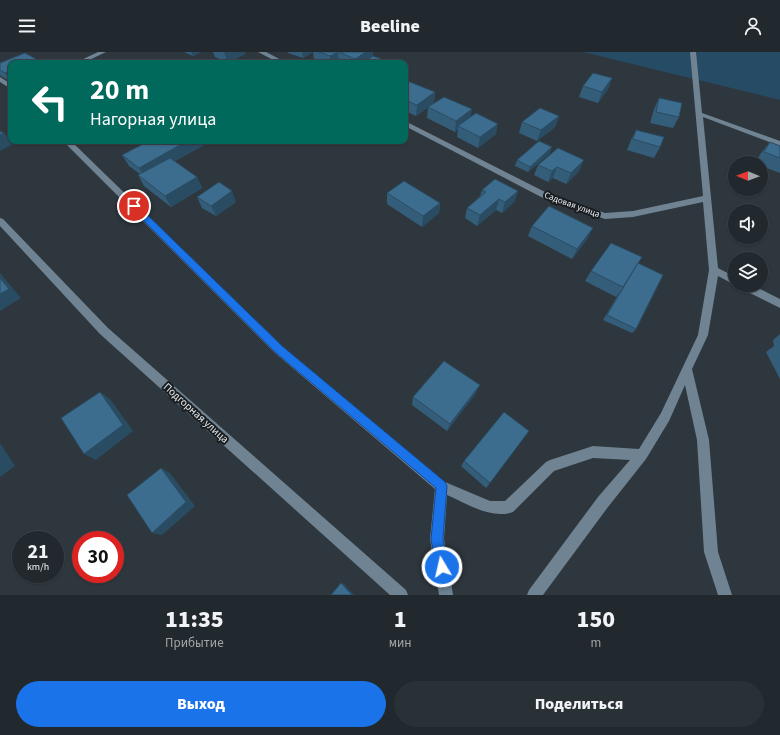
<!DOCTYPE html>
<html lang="ru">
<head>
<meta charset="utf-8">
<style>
	body { margin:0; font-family:"Source Sans 3",sans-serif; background:#2a3136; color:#f1f3f6; height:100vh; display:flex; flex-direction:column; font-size:15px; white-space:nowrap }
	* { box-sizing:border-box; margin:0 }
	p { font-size:13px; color:#a2a6aa }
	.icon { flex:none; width:22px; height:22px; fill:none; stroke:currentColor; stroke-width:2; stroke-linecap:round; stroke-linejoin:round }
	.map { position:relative; height:543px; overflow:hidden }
	.details { display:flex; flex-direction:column; background:#22292e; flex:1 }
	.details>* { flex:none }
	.banner { position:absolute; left:8px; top:8px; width:400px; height:84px; border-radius:8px; box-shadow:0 1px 3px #0004,0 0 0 1px #3f454a; background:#00695c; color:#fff; overflow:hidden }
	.needle { width:26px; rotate:271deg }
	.controls { position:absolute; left:728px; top:104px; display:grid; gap:8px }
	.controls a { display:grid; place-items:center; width:40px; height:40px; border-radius:50%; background:#22292e; box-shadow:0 1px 3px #0004,0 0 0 1px #3f454a; font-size:20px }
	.speed { position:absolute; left:12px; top:479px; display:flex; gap:8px; font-size:20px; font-weight:700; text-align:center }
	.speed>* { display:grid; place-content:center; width:52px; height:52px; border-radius:50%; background:#22292e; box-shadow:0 1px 3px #0004,0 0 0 1px #3f454a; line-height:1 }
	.speed small { font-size:10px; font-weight:400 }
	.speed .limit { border:6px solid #d22; background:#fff; color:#111 }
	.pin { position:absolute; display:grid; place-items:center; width:34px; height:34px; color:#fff; margin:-17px; border:2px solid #fff; border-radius:50%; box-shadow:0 1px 4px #0007 }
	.me { position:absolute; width:44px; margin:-22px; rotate:351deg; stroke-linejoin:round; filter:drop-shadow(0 0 3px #0008) }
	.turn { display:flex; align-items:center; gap:14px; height:84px; padding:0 16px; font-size:18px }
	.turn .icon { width:52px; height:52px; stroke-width:2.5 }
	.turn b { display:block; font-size:28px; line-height:34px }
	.eta { display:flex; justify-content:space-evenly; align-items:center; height:68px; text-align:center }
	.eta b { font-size:24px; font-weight:800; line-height:28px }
	.button { display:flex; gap:8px; margin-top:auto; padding:8px 16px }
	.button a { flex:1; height:46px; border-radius:24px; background:#1a73e8; color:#fff; font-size:16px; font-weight:800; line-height:46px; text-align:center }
	.button a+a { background:#2a3136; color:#f1f3f6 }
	header { display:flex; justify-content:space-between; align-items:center; height:52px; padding:0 16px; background:#22292e; font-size:18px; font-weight:800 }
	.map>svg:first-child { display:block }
	.green { fill:#254b65 }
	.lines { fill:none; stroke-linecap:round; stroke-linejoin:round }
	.minor { fill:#6f8393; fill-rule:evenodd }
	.wall { fill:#345d7a }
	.shaded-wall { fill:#2a4c63 }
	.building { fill:#3c6c8e; stroke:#2a4c63 }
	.route { fill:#1a73e8; stroke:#114b97 }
	.labels { text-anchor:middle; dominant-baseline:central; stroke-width:4; stroke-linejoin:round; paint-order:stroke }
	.far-street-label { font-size:9px; fill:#e8edf2; stroke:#191d20 }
	.street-label { font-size:11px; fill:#e8edf2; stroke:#191d20 }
</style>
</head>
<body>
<header><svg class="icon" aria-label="menu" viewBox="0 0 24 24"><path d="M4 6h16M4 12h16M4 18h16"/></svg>Beeline<svg class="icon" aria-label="person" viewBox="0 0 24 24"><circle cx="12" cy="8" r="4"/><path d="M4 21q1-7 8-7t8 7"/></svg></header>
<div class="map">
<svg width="780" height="543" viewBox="0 0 780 543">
	<rect width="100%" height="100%" fill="#2e373d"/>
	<polygon class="green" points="583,0 780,0 780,48"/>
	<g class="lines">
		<g class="minor">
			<polygon points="98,0 106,0 83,11 75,11"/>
			<polygon points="258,0 266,0 287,11 279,11"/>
			<path d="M690,0H696L702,61L780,89V94L703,65L718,216L735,225V233L718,224L708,283L692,317L709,388L718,500L732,543H718L704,500L697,388L685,333L669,369L646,407L608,455L543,543H527L529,538L598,445L630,408L593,406L554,419L513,460C491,468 466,451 447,443L444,487L453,543H439L430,487L435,437L274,300L63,89H71L282,294L445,430L490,449H505L546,410L550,408L593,394L639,397L661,361L698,283L709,218L703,150L633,165L605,167L545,147L405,74V69L551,143L605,161L633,159L703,144Z"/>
			<polygon points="0,25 11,32 11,37 0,30"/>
			<polygon points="0,166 3,167 108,276 406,538 408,543 390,543 100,282 0,174"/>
			<polygon points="738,233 752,233 780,247 780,256 740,236"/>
		</g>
	</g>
	<g class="wall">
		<polygon points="184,0 201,0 193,4"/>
		<polygon points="213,0 245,0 245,2 228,11 215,5"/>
		<polygon points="288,0 313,0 303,6 288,1"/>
		<polygon points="313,0 373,0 373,4 387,9 387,11 341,11 339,10 338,11 322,11 314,8"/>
		<polygon points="36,7 39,11 11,11 11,30 1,24 0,23 0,11"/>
		<polygon points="612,26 608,37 598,51 579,45 583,34"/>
		<polygon points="405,28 435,40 434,51 416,64 405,59"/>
		<polygon points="659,46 679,65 673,76 650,71 654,57"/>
		<polygon points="428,55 471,65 496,82 478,96 457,85 458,77 455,80 427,66"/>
		<polygon points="559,64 555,75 537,89 519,81 522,70"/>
		<polygon points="636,78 660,95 654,106 627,98 631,88"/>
		<polygon points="770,90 780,94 780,121 761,114 761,111 755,111 761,101"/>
		<polygon points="204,93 175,109 197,125 202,136 171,155 144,134 138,123 140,122 129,114 122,103"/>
		<polygon points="558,96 579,119 566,132 553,126 548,130 534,123 538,113"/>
		<polygon points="550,101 528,120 515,114 517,108"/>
		<polygon points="482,138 518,139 514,150 502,161 496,158 477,174 465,166 467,156 480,144"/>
		<polygon points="387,141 440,151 439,161 422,175 387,152"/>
		<polygon points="197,145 236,150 216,164 202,156"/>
		<polygon points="532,174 588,186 572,207 528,184"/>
		<polygon points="638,211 636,277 632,281 603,268 621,238 616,245 585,229 591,219"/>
		<polygon points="780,282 780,327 766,300 774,294 773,288"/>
		<polygon points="476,341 447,379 412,353 413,345"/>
		<polygon points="464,409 490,431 486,436 461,414"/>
	</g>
	<g class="shaded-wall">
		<polygon points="191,0 201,0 193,4"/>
		<polygon points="224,0 245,0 245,2 228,11"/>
		<polygon points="302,0 313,0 303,6"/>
		<polygon points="338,0 339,10 338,11 330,11 330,4"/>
		<polygon points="366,0 373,0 373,6 366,11 355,11 355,7"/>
		<polygon points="36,7 39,11 28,11"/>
		<polygon points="11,18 11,29 5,21"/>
		<polygon points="612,26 608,37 598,51 602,40"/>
		<polygon points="435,40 434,51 416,64 417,53"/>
		<polygon points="472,57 470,68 458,74 458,77 455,80 456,69"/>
		<polygon points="559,64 555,75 537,89 541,78"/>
		<polygon points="498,72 496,82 478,96 480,85"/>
		<polygon points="4,81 13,92 0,99 0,83"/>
		<polygon points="187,89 203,89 204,93 145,126 139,116"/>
		<polygon points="552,95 550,101 528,120 530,115"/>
		<polygon points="584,108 579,119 566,132 571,121"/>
		<polygon points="557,115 553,126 548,130 552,119"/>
		<polygon points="197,125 202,136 171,155 165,144"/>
		<polygon points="232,139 236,150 216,164 211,154"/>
		<polygon points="518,139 514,150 502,161 505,150"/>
		<polygon points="499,147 496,158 477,174 480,163"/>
		<polygon points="440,151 439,161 422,175 423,164"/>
		<polygon points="593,176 588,186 572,207 577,197"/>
		<polygon points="0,221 21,246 0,259"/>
		<polygon points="480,333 476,341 447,379 450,372"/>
		<polygon points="100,340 110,347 133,379 96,408 84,402"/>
		<polygon points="0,391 15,414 0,425"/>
		<polygon points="161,416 170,421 195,454 162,483 152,481"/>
		<polygon points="341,531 344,532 354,543 352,543"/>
	</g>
	<g class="building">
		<polygon points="319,0 338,0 330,4"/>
		<polygon points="339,0 366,0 355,7"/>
		<polygon points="25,1 36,7 28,11 11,11 11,18 5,21 0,18 0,11"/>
		<polygon points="373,4 387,9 385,11 362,11"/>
		<polygon points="593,21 612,26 602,40 583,34"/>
		<polygon points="405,28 435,40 417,53 405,48"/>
		<polygon points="444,45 472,57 456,69 428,55"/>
		<polygon points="659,46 682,51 679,65 656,60"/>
		<polygon points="540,56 559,64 541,78 522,70"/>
		<polygon points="476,61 498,72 480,85 458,74"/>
		<polygon points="636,78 664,85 660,95 633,87"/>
		<polygon points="0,79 4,81 0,83"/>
		<polygon points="149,89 187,89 139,116 122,103"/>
		<polygon points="539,89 552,95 530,115 517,108"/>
		<polygon points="770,90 780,94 780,106 764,100"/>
		<polygon points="558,96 584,108 571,121 557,115 552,119 538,113"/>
		<polygon points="170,106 197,125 165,144 138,123"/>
		<polygon points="495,127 518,139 505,150 499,147 480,163 467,156 486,140 482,138"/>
		<polygon points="404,129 440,151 423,164 387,141"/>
		<polygon points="219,130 232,139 211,154 197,145"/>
		<polygon points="549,154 593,176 577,197 532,174"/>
		<polygon points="611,191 642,205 623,235 591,219"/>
		<polygon points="638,211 663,223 636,277 607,263"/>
		<polygon points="0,226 9,237 0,242"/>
		<polygon points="444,309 480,333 450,372 413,345"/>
		<polygon points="100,340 123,373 84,402 61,366"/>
		<polygon points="504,360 529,379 490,431 464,409"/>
		<polygon points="161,416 186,450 152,481 127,443"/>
		<polygon points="341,531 352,543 331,543"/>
	</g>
	<polygon class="route" points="134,152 137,153 282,294 445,430 447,434 443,487 448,515 446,520 442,521 437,520 431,487 436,436 275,300 131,156 131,153"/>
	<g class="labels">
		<g class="far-street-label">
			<text transform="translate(572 153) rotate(20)">Садовая улица</text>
		</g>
		<g class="street-label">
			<text transform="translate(196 361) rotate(42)">Подгорная улица</text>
		</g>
	</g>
</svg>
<div class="controls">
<a><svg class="needle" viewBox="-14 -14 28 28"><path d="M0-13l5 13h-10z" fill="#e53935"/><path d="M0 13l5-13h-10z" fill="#a2a6aa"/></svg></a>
<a><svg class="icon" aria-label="sound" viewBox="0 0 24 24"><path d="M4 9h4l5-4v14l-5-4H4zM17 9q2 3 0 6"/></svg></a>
<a><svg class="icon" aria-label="layers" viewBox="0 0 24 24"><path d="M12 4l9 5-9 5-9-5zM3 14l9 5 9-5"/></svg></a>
</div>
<div class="speed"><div>21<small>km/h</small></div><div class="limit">30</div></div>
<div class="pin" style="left:134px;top:154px;background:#d93025"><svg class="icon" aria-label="arrive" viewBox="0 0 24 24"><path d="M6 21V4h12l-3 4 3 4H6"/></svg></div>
<svg class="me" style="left:442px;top:515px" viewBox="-20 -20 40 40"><circle r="17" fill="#1a73e8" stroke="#fff" stroke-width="3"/><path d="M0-11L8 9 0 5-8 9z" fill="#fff"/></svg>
<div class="banner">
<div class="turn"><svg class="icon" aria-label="left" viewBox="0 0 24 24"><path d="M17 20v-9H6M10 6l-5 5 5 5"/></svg><div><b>20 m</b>Нагорная улица</div></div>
</div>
</div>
<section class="details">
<div class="eta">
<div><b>11:35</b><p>Прибытие</p></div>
<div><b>1</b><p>мин</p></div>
<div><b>150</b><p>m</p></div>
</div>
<div class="button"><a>Выход</a><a>Поделиться</a></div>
</section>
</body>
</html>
